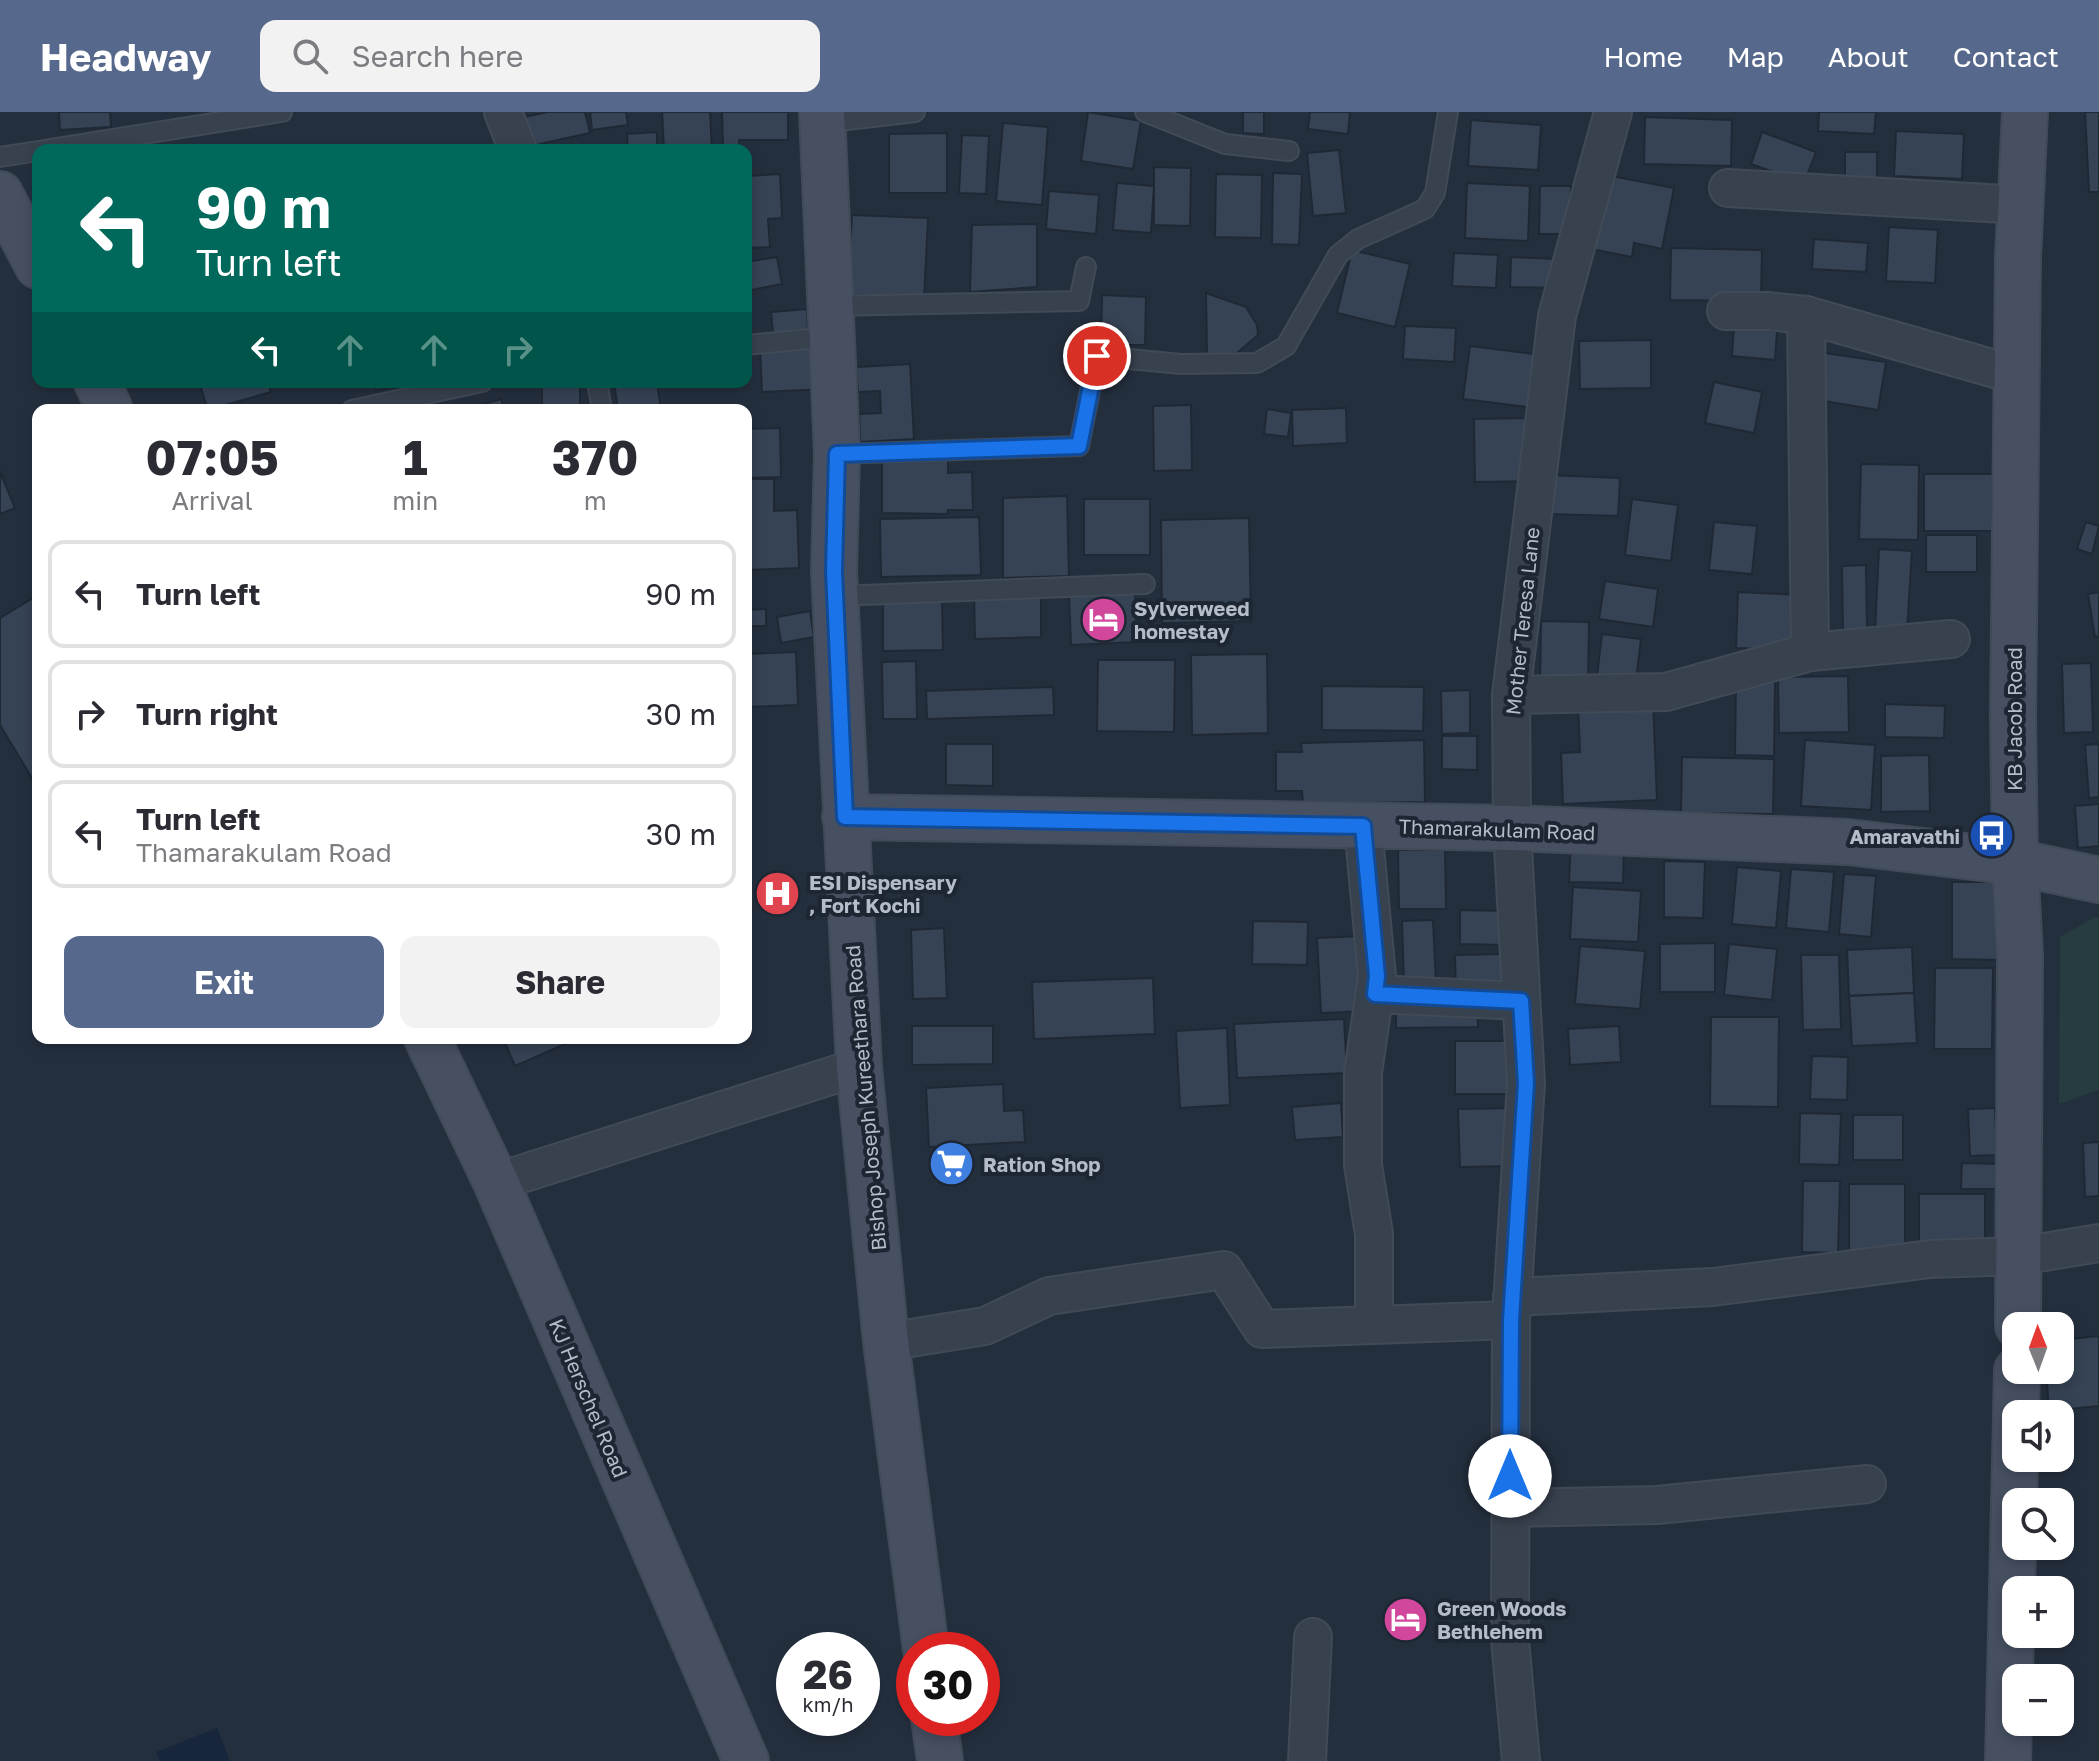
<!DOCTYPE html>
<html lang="en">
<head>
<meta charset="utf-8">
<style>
	body { margin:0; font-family:"Golos Text",sans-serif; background:#f2f2f3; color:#2b2b33; height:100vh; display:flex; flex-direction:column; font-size:30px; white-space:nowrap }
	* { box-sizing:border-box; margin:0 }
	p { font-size:26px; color:#7c7c81 }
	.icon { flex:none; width:44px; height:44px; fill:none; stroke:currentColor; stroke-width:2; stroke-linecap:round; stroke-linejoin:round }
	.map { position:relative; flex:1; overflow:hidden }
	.drawer { position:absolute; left:32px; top:292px; width:720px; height:640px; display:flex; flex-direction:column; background:#fff; border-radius:16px; box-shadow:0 4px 12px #0003 }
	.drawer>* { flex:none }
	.hud { position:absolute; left:32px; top:32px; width:720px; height:244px; border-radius:16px; box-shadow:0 4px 12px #0003; background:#00695c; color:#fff; overflow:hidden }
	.needle { width:52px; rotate:359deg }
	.fabs { position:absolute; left:2002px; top:1200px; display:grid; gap:16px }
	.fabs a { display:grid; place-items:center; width:72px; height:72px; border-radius:16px; background:#fff; box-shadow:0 4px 12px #0003; font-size:40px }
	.speed { position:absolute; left:776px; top:1520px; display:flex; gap:16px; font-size:40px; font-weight:700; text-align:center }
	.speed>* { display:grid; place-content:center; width:104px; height:104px; border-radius:50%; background:#fff; box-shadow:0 4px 12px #0003; line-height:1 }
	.speed small { font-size:20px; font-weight:400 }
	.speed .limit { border:12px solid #d22; background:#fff; color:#111 }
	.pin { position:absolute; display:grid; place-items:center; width:68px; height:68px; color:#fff; margin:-34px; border:4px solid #fff; border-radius:50%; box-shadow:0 2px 8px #0007 }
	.me { position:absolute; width:88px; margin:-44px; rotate:0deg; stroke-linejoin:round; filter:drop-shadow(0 0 6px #0008) }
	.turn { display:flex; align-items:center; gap:28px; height:168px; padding:0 32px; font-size:36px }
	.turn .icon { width:104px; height:104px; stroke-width:2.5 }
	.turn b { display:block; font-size:56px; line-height:68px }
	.lanes { display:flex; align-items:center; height:76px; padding:0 32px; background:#0003; justify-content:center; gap:40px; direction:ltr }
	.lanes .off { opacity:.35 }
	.eta { display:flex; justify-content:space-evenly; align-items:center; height:136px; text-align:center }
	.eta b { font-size:48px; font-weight:700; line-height:56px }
	.action { display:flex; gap:16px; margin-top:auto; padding:16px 32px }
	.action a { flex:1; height:92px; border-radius:16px; background:#56698c; color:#fff; font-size:32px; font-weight:700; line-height:92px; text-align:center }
	.action a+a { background:#f2f2f3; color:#2b2b33 }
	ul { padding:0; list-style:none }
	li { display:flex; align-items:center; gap:24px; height:108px; margin:0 16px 12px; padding:0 16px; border:4px solid #e1e1e2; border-radius:16px }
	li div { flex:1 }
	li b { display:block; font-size:30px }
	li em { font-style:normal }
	header { display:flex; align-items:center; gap:48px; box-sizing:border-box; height:112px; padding:0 40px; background:#56698c; color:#fff }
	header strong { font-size:38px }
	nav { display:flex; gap:44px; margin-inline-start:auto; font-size:28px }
	.search { width:560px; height:72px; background:#f2f2f3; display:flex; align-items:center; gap:20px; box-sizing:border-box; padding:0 28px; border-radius:16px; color:#7c7c81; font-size:30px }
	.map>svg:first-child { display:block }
	.green { fill:#263c3f }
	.water { fill:#17263c }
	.building { fill:#364354; stroke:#1f2835; stroke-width:2 }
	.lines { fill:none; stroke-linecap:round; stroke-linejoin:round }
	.lane-casing { stroke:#414a57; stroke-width:22 }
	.street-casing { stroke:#414a57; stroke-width:40 }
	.secondary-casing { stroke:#414a57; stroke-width:48 }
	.lane { stroke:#38414e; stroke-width:18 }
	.street { stroke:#38414e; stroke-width:36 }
	.secondary { stroke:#465061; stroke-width:44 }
	.route-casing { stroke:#114b97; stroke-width:20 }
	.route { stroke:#1a73e8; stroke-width:14 }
	.labels { text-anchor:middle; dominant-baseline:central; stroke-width:8; stroke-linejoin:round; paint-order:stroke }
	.poi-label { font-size:20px; font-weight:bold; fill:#b4bcc9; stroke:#1d2633; text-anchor:start }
	.street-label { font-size:20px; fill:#b4bcc9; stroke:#1d2633 }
</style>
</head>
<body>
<header>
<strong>Headway</strong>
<div class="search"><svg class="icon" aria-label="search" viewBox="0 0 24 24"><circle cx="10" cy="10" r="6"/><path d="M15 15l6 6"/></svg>Search here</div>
<nav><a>Home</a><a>Map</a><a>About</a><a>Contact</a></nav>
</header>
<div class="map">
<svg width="2099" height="1649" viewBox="0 0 2099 1649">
	<rect width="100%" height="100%" fill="#242f3e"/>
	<polygon class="green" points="2095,805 2099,806 2099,978 2059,992 2060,825"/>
	<polygon class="water" points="217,1616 230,1649 160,1649 156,1640"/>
	<g class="building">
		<polygon points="59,0 110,0 111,15 60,18"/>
		<polygon points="548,0 585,0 590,21 526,35 520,6"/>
		<polygon points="590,0 626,0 628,13 592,18"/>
		<polygon points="662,0 710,0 712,38 664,38"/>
		<polygon points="722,0 788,0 788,28 739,28 739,33 723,34"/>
		<polygon points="1088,0 1141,9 1133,57 1081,49"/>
		<polygon points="1243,0 1264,0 1264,22 1243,21"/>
		<polygon points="1310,0 1350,0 1348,22 1308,17"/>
		<polygon points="1819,0 1876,0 1874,22 1818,19"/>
		<polygon points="2085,0 2099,0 2099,80 2089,80"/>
		<polygon points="1645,5 1732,8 1731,54 1644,52"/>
		<polygon points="1471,8 1541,13 1538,58 1468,54"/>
		<polygon points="1003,11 1048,15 1042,93 996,89"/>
		<polygon points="1896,19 1964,22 1962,67 1894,64"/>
		<polygon points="657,20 657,38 628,38 627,22"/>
		<polygon points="1762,20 1816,40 1804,71 1751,52"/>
		<polygon points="947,21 947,81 889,81 889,22"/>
		<polygon points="962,23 989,24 986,82 959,81"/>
		<polygon points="1339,38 1346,101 1313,104 1307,41"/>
		<polygon points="1845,40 1877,40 1877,72 1845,71"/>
		<polygon points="1154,55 1191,56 1190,114 1154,113"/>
		<polygon points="1273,61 1302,62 1299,133 1272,132"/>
		<polygon points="780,62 782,106 768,107 770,135 746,136 746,64"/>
		<polygon points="1216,62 1262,63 1261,126 1215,125"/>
		<polygon points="1601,62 1674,76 1662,137 1634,131 1632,145 1586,136"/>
		<polygon points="1117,71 1154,74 1151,121 1113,118"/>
		<polygon points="1467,71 1530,74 1528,129 1465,126"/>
		<polygon points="1540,74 1571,74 1570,122 1539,122"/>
		<polygon points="1049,79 1099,83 1096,122 1046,117"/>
		<polygon points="852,103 928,106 924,187 848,183"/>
		<polygon points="1037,112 1037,175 970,180 972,113"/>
		<polygon points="1889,115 1938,118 1935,171 1886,169"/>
		<polygon points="1814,127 1868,131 1866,160 1812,157"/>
		<polygon points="1671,136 1762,138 1761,189 1670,188"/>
		<polygon points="1352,138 1410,152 1395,215 1337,201"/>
		<polygon points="1454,141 1498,143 1496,176 1452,174"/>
		<polygon points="777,145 782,172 746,179 746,150"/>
		<polygon points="1511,145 1557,147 1555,176 1510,175"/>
		<polygon points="1206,181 1246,195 1257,213 1258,223 1237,241 1207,245"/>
		<polygon points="1102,183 1146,185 1145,233 1101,233"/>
		<polygon points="807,197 808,220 773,222 771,200"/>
		<polygon points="1405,214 1456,216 1454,250 1403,247"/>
		<polygon points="1734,215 1777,219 1775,248 1732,244"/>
		<polygon points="1651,228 1651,276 1580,277 1579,229"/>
		<polygon points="823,234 825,277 762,280 760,237"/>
		<polygon points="1470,234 1542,243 1535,296 1463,287"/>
		<polygon points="1825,241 1886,250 1878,298 1818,288"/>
		<polygon points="910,252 914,327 860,330 859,302 881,301 880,279 858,280 856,255"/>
		<polygon points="199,270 267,270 271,280 208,298"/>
		<polygon points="374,270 410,270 410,273 376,278"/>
		<polygon points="614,270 657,270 661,298 618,298"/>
		<polygon points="1714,270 1762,280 1754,321 1705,311"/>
		<rect x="542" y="273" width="38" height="25"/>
		<polygon points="501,287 505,298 472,298 471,296"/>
		<polygon points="1191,293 1192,358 1154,359 1153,294"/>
		<polygon points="1346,296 1347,331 1293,334 1292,298"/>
		<polygon points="1267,297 1291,301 1288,325 1264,322"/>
		<polygon points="1533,306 1534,369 1475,370 1474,307"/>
		<polygon points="780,316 781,365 746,366 746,317"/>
		<polygon points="882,347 948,348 948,361 972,360 973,398 948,398 947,402 882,401"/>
		<polygon points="1861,352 1919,353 1918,428 1859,427"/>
		<polygon points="0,360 15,396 0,402"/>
		<polygon points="1924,362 1993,362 1992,419 1924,419"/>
		<polygon points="1548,363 1620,366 1618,404 1547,402"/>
		<polygon points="748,367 774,367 774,399 797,398 799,456 746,458"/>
		<polygon points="1067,384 1069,464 1003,466 1003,386"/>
		<rect x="1084" y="387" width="66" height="56"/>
		<polygon points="1632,387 1678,393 1671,449 1625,443"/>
		<polygon points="979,405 981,463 881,465 880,407"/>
		<polygon points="1249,406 1251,509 1162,511 1161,408"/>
		<polygon points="1714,410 1757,414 1752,462 1709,458"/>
		<polygon points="2086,410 2099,414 2092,442 2077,437"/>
		<rect x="1926" y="423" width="51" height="37"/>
		<polygon points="1879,437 1912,439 1907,519 1875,518"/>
		<polygon points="1866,453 1867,518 1843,519 1842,454"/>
		<polygon points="1605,469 1658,477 1653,515 1599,507"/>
		<polygon points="1738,480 1799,483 1797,538 1736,536"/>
		<polygon points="2099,480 2099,524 2095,525 2088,482"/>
		<polygon points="1135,481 1137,530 1071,533 1069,484"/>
		<polygon points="38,483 38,676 0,613 0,506"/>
		<polygon points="1041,483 1041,525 975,527 974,484"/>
		<polygon points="942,486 943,538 883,539 883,487"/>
		<polygon points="766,497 766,514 746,514 746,498"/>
		<polygon points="810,499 814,525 781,531 777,505"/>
		<polygon points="1541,509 1589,510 1588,574 1540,573"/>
		<polygon points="1602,522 1641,527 1635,577 1596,572"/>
		<polygon points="796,540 798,593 746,595 746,542"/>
		<polygon points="1267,542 1268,621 1192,623 1191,543"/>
		<polygon points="1098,548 1175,548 1174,620 1097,619"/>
		<polygon points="916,549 917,607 883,607 882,550"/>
		<polygon points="2091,551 2093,620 2064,621 2062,552"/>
		<polygon points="1848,564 1849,620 1779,621 1778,565"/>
		<polygon points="1736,569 1775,569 1774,644 1735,643"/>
		<polygon points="1322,574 1424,575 1423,619 1322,618"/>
		<polygon points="1053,575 1054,603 927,607 926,579"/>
		<polygon points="1470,578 1470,621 1442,622 1441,579"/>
		<polygon points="1653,589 1657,688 1563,692 1561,641 1580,640 1578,592"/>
		<polygon points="1885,592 1945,594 1944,626 1885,625"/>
		<polygon points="1442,624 1477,624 1477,658 1442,657"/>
		<polygon points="1424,628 1425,690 1303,692 1302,679 1276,679 1276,640 1302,640 1301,631"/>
		<polygon points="1805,628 1875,633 1871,698 1801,694"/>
		<polygon points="946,632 993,632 993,674 946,673"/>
		<polygon points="2099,632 2099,685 2089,686 2085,633"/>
		<polygon points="1929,643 1930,699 1881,700 1881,644"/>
		<polygon points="1682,645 1774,647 1773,702 1681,701"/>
		<polygon points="2099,692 2099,734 2078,736 2075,694"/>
		<polygon points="1571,729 1624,730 1623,771 1569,770"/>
		<polygon points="1398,738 1445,738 1446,797 1399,797"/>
		<polygon points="1664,749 1705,750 1703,806 1664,805"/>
		<polygon points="1737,755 1781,759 1776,816 1732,812"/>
		<polygon points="1791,757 1834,760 1829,820 1786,816"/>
		<polygon points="1844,762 1876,764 1871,825 1839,822"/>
		<polygon points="1952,770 2002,770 2002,848 1952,847"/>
		<polygon points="1573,775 1641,779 1638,830 1570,827"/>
		<polygon points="1460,798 1507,799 1507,833 1460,832"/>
		<polygon points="1433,808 1436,871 1404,873 1402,809"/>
		<polygon points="1253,809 1308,810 1307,853 1252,852"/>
		<polygon points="944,816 947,886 913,887 911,818"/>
		<polygon points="1363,824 1367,899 1321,901 1317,826"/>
		<polygon points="1715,831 1715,880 1660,880 1660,832"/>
		<polygon points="1729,832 1777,837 1772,888 1724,883"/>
		<polygon points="1580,834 1645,839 1640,897 1575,892"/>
		<polygon points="1912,835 1914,881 1849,884 1847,838"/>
		<polygon points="1505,842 1506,881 1456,882 1455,843"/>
		<polygon points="1801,843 1839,843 1841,917 1803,918"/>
		<polygon points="1935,856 1993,856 1992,937 1934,937"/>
		<polygon points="1153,866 1155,922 1034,927 1032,870"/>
		<polygon points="1914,881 1917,931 1852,934 1849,884"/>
		<polygon points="1477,891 1478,915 1396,916 1396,892"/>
		<polygon points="1711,905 1779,905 1778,995 1710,994"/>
		<polygon points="1344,907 1347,961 1237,966 1234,912"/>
		<polygon points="912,914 993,914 993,952 912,953"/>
		<polygon points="1619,914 1621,950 1570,953 1568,917"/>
		<polygon points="1227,916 1230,993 1180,996 1176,919"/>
		<polygon points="503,926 579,926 515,954"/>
		<rect x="1455" y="929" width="55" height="53"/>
		<polygon points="1812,944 1848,945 1847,988 1810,987"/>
		<polygon points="1003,972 1004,999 1023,998 1025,1030 929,1035 926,976"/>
		<polygon points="1341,991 1343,1025 1295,1028 1292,995"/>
		<polygon points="1515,996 1516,1054 1460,1055 1458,997"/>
		<polygon points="1995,996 1997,1043 1970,1044 1968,997"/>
		<polygon points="1800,1001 1841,1002 1839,1053 1799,1052"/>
		<rect x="1853" y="1003" width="50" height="45"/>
		<polygon points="2099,1030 2099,1084 2085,1085 2083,1031"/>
		<polygon points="1962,1051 1999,1052 1999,1077 1961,1077"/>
		<polygon points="1803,1069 1840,1069 1838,1141 1802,1140"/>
		<rect x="1849" y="1072" width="56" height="72"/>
		<rect x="1919" y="1082" width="66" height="49"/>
		<polygon points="2099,1224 2099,1294 2049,1299 2046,1258 2060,1258 2060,1228"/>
	</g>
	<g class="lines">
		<defs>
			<g id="lane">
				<polyline points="1145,0 1225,32 1289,39"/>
				<polyline points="822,11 915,0"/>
				<polyline points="44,38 282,0"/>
				<polyline points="0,45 38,39"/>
				<polyline points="829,194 1079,189 1086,155"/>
				<polyline points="746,233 830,225"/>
				<polyline points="597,270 602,298"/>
				<polyline points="352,298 482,270"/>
				<polyline points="837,342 1079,334 1097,244 1181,252 1257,251 1286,234 1338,143 1358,127 1425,97 1435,81 1448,0"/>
				<polyline points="837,484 1145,472"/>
			</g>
			<g id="street">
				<polyline points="503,0 518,38"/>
				<polyline points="1728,76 2021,93"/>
				<polyline points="1726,199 1768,199 1806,203 2016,263"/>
				<polyline points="1806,203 1810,540"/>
				<polyline points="1511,583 1666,580 1810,540 1951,527"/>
				<polyline points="1363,714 1377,864 1363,961 1363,1053 1374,1122 1374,1212"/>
				<polyline points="1375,882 1521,889"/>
				<polyline points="496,1070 859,955"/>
				<polyline points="1512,1185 1713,1175 1930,1147 2020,1144 2099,1131"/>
				<polyline points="886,1230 985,1214 1049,1184 1224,1158 1262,1217 1511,1208"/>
				<polyline points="1510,1396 1657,1393 1867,1372"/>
				<polyline points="1307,1649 1313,1525"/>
				<polyline points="1521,1649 1510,1528 1511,1208 1526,971 1512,716 1511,583 1557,204 1613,0"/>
			</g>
			<g id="secondary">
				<polyline points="822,0 837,342 834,459 859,955 886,1230 926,1538"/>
				<polyline points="0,82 38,154"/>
				<polyline points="97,270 110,298"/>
				<polyline points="845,705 1512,716 1848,730 2015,750 2099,768"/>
				<polyline points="427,926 496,1070 746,1649"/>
				<polyline points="2018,1214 2020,844 2015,750 2013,604 2018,146 2025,0"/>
				<polyline points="2016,1302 2017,1258"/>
				<polyline points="934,1606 940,1649"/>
				<polyline points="2008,1649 2016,1305"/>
			</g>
		</defs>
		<use href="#lane" class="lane-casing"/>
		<use href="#street" class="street-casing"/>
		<use href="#secondary" class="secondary-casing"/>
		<use href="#lane" class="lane"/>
		<use href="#street" class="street"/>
		<use href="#secondary" class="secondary"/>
	</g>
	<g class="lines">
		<defs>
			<polyline id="route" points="1097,244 1079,334 837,342 834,459 845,705 1363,714 1377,864 1375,882 1521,889 1526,971 1511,1208 1510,1364"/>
		</defs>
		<use href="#route" class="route-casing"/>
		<use href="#route" class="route"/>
	</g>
	<defs>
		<symbol id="hotel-disc" viewBox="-11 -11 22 22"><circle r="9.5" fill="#d1479c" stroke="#1d2633"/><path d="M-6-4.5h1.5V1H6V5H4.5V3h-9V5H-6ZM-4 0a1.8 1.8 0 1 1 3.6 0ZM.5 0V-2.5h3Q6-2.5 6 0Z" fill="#fff"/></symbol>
		<symbol id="bus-disc" viewBox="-11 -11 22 22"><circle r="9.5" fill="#1a4fb4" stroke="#1d2633"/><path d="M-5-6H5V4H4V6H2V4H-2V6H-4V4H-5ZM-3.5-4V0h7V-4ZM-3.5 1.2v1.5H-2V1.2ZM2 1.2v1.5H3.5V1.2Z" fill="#fff"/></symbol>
		<symbol id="hospital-disc" viewBox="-11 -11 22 22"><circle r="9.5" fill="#e0444e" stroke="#1d2633"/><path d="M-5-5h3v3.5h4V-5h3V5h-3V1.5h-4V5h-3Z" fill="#fff"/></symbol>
		<symbol id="supermarket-disc" viewBox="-11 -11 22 22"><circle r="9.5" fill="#3f7fe0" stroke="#1d2633"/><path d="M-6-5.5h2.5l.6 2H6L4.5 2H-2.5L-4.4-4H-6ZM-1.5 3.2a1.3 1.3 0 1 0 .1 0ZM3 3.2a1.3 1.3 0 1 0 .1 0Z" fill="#fff"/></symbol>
	</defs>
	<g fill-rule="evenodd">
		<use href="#hotel-disc" x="1078" y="482" width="51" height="51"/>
		<use href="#bus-disc" x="1966" y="698" width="51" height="51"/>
		<use href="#hospital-disc" x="752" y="756" width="51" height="51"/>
		<use href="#supermarket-disc" x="926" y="1026" width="51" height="51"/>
		<use href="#hotel-disc" x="1380" y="1482" width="51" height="51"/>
	</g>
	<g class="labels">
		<g class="poi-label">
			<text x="1134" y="496">Sylverweed<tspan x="1134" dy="23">homestay</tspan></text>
			<text x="1960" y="724" text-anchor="end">Amaravathi</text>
			<text x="809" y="770">ESI Dispensary<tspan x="809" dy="23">, Fort Kochi</tspan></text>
			<text x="983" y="1052">Ration Shop</text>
			<text x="1437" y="1496">Green Woods<tspan x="1437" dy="23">Bethlehem</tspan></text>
		</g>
		<g class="street-label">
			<text transform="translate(1522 509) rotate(-84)">Mother Teresa Lane</text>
			<text transform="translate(2014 607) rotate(-90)">KB Jacob Road</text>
			<text transform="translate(1497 717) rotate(2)">Thamarakulam Road</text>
			<text transform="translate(865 986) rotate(-95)">Bishop Joseph Kureethara Road</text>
			<text transform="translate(589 1286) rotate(67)">KJ Herschel Road</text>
		</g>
	</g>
</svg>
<div class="fabs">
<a><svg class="needle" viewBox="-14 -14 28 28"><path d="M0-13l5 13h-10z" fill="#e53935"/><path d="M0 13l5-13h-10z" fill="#7c7c81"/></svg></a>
<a><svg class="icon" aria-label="sound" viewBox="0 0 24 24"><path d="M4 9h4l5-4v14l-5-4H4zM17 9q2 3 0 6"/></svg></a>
<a><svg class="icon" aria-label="search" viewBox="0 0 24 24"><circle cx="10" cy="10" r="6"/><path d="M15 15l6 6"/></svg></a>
<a>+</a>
<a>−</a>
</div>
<div class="speed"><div>26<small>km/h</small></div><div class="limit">30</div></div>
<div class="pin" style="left:1097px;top:244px;background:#d93025"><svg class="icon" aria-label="arrive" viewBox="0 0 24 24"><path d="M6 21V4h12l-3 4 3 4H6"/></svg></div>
<svg class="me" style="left:1510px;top:1364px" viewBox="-20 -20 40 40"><circle r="19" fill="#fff"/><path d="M0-13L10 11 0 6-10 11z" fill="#1a73e8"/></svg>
<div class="hud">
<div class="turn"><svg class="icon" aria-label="left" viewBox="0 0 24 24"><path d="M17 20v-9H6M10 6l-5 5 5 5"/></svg><div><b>90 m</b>Turn left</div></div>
<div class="lanes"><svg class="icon" aria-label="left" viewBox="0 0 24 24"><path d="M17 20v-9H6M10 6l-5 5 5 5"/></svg><svg class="icon off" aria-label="ahead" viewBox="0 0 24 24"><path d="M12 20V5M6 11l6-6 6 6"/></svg><svg class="icon off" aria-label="ahead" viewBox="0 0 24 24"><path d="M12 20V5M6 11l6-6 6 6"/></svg><svg class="icon off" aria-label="right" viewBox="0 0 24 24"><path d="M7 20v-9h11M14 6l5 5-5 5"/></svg></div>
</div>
<section class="drawer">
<div class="eta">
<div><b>07:05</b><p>Arrival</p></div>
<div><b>1</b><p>min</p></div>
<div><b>370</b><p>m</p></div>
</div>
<ul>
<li><svg class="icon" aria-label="left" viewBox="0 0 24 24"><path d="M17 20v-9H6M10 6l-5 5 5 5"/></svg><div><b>Turn left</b></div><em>90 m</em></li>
<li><svg class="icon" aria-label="right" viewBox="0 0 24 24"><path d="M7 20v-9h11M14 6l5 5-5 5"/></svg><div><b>Turn right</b></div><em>30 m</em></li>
<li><svg class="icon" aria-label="left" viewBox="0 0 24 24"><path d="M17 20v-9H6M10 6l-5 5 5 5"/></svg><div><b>Turn left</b><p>Thamarakulam Road</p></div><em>30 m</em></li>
</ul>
<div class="action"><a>Exit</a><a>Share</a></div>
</section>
</div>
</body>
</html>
